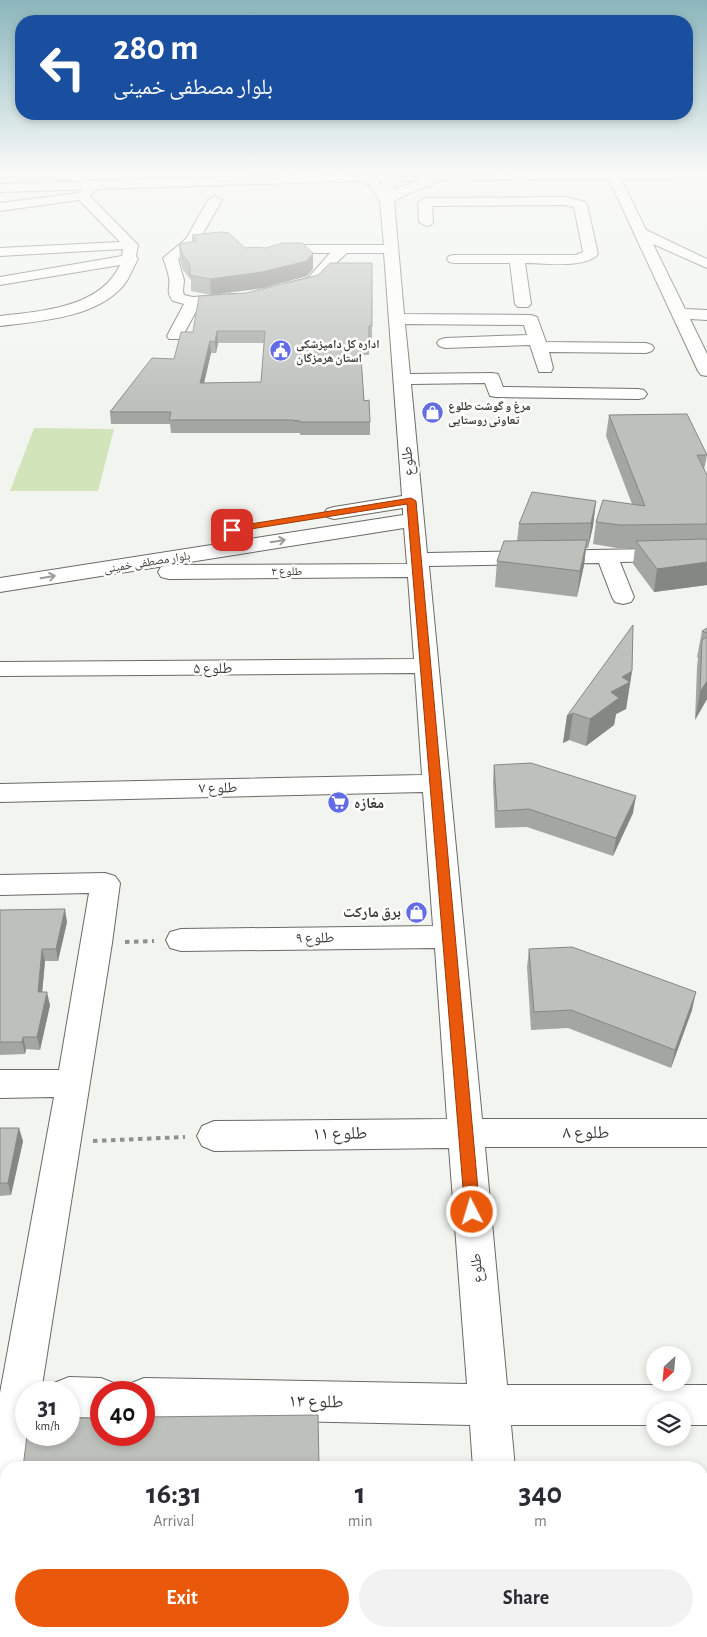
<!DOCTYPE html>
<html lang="en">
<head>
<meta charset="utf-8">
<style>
	body { margin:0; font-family:"Alegreya Sans","Noto Naskh Arabic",sans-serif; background:#f2f2f3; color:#2b2b33; height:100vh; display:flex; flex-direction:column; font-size:19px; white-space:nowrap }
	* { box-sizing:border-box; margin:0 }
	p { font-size:16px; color:#7c7c81 }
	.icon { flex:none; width:28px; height:28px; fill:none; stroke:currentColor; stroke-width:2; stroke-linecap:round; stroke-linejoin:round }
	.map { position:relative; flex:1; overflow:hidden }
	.details { position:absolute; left:0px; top:1461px; width:708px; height:176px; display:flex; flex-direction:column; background:#fff; border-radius:20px 20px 0 0; box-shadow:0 2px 8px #0003 }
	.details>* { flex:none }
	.hud { position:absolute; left:15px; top:15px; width:678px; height:105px; border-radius:20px; box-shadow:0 2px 8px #0003; background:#1a4fa0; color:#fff; overflow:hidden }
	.needle { width:32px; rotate:206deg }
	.fabs { position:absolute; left:646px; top:1346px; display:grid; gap:10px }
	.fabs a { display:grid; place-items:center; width:45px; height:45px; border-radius:50%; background:#fff; box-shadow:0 2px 8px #0003; font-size:25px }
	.speed { position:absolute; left:15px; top:1381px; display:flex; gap:10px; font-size:25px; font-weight:700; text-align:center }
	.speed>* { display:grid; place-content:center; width:65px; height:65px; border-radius:50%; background:#fff; box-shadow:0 2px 8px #0003; line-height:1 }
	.speed small { font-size:12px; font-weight:400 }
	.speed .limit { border:8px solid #d22; background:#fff; color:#111 }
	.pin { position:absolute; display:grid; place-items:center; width:42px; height:42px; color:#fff; margin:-21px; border-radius:10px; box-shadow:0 2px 8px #0006 }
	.me { position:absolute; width:55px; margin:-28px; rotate:355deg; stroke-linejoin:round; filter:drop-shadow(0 0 4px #0008) }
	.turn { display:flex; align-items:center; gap:18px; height:105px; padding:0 15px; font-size:22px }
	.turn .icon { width:65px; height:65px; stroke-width:2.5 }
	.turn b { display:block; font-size:35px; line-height:42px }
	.eta { display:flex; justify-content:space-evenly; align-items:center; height:85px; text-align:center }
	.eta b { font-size:30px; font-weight:700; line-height:35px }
	.action { display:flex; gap:10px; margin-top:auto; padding:10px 15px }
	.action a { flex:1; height:58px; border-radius:30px; background:#ea580c; color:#fff; font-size:20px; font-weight:700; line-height:58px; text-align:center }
	.action a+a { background:#f2f2f3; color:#2b2b33 }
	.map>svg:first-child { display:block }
	.green { fill:#d2e4b9 }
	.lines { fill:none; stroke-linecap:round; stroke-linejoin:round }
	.minor-casing { stroke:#696b66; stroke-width:2 }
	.major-casing { stroke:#696b66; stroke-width:2 }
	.path { stroke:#8f908c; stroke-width:4; stroke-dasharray:4.5 4.5; stroke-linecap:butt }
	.minor { fill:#fff; fill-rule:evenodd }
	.major { fill:#fff; fill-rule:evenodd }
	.wall { fill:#a3a6a1; fill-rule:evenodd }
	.shaded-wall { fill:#858783 }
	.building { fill:#bec1bb; stroke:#858783; fill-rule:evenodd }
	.oneway { stroke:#9c9c9b }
	.route { fill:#ea580c; stroke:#983908 }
	.labels { text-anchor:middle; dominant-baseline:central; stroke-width:5; stroke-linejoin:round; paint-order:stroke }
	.far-poi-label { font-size:12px; font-weight:bold; fill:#393a37; stroke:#fff; text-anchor:start }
	.far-street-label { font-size:12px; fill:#393a37; stroke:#fff }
	.street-label { font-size:15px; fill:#393a37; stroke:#fff }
	.poi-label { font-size:15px; font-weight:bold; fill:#393a37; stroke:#fff; text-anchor:start }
	.near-street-label { font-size:18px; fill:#393a37; stroke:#fff }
</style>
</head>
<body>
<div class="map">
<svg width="707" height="1637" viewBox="0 0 707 1637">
	<rect width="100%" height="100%" fill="#f2f5ef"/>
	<polygon class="green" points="34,428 114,429 98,491 10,491"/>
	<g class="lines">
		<defs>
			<g id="minor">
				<polygon points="609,172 615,172 619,175 646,230 707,259 707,268 653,244 685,309 707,310 707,320 690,319 707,354 707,376 701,375 698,371 607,175"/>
				<polygon points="389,173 395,177 394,201 404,314 531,315 537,317 546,342 646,343 652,345 654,348 652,351 646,353 549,352 553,368 551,372 539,372 530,345 445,348 439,346 437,343 439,340 445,338 527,335 524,325 405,324 410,374 492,373 498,374 503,387 638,389 644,390 647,394 644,398 638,399 496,397 490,396 485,383 411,384 427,553 707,548 707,560 620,562 634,597 631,602 623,604 615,602 612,597 599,563 429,566 482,1119 707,1119 707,1147 485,1147 507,1385 707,1385 707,1425 682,1425 682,1410 655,1410 655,1425 511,1425 515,1468 473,1468 470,1425 144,1418 144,1392 126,1392 129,1384 144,1378 467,1384 449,1148 214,1151 202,1146 197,1136 202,1126 214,1121 447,1119 435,948 181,951 170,948 166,940 170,932 181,929 433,926 423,792 0,802 0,784 422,775 415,673 0,676 0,662 414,659 408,577 169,579 161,577 158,572 161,567 169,565 407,564 404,528 0,592 0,578 403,515 403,508 334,519 327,517 324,513 327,509 334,507 402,496 384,253 347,253 332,267 318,284 289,292 284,290 281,287 284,284 308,278 330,253 281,253 276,252 274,249 276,246 281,245 384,245 380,201 383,177"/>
				<path d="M97,180L103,184L90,196L138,245L136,256L138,259C133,267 130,278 123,286C95,318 40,321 0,326V316C42,311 100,308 120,265L0,285V277L122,256L123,249L0,256V248L120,242L79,200L0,211V203L78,193L93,181Z"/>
				<path d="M215,196L222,200L197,244L178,259L184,280L183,291L184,295L193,297L235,294L240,296L243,299L240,302L235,304L199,306L181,339H169L167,336L184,304L173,301C165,291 171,288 169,278C168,271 165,264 163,258L186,239L208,200Z"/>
				<path d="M565,197L585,202L587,205L598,254C587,269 542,263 525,263L531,304L528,307H518L515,304L510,263H454L449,262L447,259L449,256L454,255H576L583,252L574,207L565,205L432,206L433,222L431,225L426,226L419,222L418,202L425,198Z"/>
				<polygon points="105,873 115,876 120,883 112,943 41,1392 26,1392 26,1435 33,1435 27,1468 6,1468 6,1514 0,1517 0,1393 54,1097 0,1098 0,1070 59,1070 89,893 0,895 0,875"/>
				<polygon points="69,1377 101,1378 116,1384 119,1392 101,1392 101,1418 69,1417 69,1392 50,1392 54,1383"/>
				<polygon points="485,1631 531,1631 532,1637 486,1637"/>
			</g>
			<path id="major" d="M707,172V179L433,180L432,185L410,193L387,205L382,204L368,184L357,181L0,192V184L355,173ZM420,180L400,187L389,194L378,181Z"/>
		</defs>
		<use href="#minor" class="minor-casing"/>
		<use href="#major" class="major-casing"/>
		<g class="path">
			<polyline points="125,942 154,941"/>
			<polyline points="93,1141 185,1137"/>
		</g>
		<use href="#minor" class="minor"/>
		<use href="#major" class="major"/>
	</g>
	<g class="wall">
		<polygon points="192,235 245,248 313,269 307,276 263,288 211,295 191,291 191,280 183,270 180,260 179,244 192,242"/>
		<path d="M372,263V338H369V355H361L364,401L370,422V435H300V433H171L170,424H111L110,412L174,359L193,332L246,293ZM218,343H264L261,382L204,383L211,353H216Z"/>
		<polygon points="609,415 707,455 704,470 707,475 707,585 654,592 633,564 635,548 617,548 593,544 596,522 632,504 606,436"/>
		<polygon points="596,501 593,526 588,548 586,548 584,565 577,597 495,587 497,561 517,541 519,524"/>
		<polygon points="707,628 707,699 695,720 697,667 698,658 697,657 702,631"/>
		<polygon points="632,671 626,709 616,714 614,725 586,746 569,740 563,743 567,716"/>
		<polygon points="494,765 633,813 613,856 527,827 495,828 493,782"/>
		<polygon points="0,910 67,922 58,961 45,961 42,992 50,1005 40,1050 26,1049 25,1054 0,1055"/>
		<polygon points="529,949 692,1010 671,1068 568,1028 531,1030 527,967"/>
		<polygon points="0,1128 23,1141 11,1195 0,1196"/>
	</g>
	<g class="shaded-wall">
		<polygon points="313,253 313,269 307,276 263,288 211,295 210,279"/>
		<polygon points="217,331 218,343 216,353 215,342"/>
		<polygon points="210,341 211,353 201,396 200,383"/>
		<polygon points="596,501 593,526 588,548 591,523"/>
		<polygon points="587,540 584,565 577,597 580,571"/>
		<polygon points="707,562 707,585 654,592 657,569"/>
		<polygon points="632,671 626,709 616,714 614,725 586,746 590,719 611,692 622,677"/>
		<polygon points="707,681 707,699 695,720 700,692"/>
		<polygon points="573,713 569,740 563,743 567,716"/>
		<polygon points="636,796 633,813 613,856 616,838"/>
		<polygon points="65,909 67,922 58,961 56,949"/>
		<polygon points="42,949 45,961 41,1005 38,992"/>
		<polygon points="47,992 50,1005 40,1050 37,1037"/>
		<polygon points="696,992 692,1010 671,1068 675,1050"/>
		<polygon points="23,1037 26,1049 25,1054 22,1042"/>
		<polygon points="19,1128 23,1141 11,1195 8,1183"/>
	</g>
	<g class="building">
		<polygon points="221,232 229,233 245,248 257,247 266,248 283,243 302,243 313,253 307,261 262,272 210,279 190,275 190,265 182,254 179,244 197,241 192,235"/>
		<path d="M330,263H372V326H369V343H360L364,401L369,400L370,422H300V421L291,420H169L171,412H110L152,358L174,359L181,332H193L199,296L246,293L318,275ZM217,331H265L261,382L200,383L210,341L215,342Z"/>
		<polygon points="687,414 707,455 697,455 707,475 707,524 620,525 596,522 603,500 645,506 609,415"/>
		<polygon points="532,492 596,501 591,523 519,524"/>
		<polygon points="707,539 707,562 657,569 636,541"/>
		<polygon points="587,540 580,571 497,561 504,541"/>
		<polygon points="633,625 632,671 622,677 630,682 611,692 619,698 590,719 573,713 567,716"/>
		<polygon points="707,628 707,633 702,631"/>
		<polygon points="707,637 707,681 700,692 702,640"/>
		<polygon points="531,763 636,796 616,838 529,809 497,811 494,765"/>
		<polygon points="65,909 56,949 42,949 38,992 47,992 37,1037 23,1037 22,1042 0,1042 0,910"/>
		<polygon points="572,947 696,992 675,1050 571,1010 534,1012 529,949"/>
		<polygon points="0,1128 19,1128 8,1183 0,1183"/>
		<polygon points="318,1415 319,1468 23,1468 27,1435 69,1435 69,1418 101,1418 101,1435 144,1435 144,1417"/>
		<polygon points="6,1603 6,1631 324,1631 325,1637 2,1637"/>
	</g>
	<defs><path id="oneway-shaft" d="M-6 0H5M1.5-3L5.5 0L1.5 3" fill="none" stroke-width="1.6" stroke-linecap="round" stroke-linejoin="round" transform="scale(1.25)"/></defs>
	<g class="oneway">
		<use href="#oneway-shaft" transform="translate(278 541) rotate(-9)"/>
		<use href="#oneway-shaft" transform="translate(48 577) rotate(-9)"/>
	</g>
	<linearGradient id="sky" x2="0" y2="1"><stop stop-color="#8bb6bc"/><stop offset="0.43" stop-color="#f9faf8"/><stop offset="1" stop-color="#f9faf8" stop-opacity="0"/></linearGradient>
	<rect width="707" height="401" fill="url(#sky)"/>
	<polygon class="route" points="411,498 416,501 480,1212 478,1217 472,1219 467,1217 465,1212 407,504 232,532 228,530 232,527"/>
	<defs>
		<symbol id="civic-disc" viewBox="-11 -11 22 22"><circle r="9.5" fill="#626ce4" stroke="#fff"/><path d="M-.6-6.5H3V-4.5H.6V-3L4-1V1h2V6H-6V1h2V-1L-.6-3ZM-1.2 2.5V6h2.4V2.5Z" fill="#fff"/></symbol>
		<symbol id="shop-disc" viewBox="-11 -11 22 22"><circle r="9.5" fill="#626ce4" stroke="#fff"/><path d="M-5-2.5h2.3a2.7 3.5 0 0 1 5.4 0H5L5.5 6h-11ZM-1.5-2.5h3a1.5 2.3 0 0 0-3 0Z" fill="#fff"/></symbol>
		<symbol id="supermarket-disc" viewBox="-11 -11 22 22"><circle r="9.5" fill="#626ce4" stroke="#fff"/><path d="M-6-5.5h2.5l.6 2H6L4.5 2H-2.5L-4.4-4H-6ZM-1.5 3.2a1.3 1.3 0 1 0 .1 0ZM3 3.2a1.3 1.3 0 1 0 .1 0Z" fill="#fff"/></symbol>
	</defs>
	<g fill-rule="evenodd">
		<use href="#civic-disc" x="268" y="338" width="25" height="25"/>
		<use href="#shop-disc" x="420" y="400" width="25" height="25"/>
		<use href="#supermarket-disc" x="326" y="790" width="25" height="25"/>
		<use href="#shop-disc" x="404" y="900" width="25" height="25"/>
	</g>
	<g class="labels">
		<g class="far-poi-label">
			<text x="296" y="344">اداره کل دامپزشکی<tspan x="296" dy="14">استان هرمزگان</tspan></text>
			<text x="448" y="406">مرغ و گوشت طلوع<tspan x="448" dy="14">تعاونی روستایی</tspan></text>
		</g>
		<g class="far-street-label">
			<text transform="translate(147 562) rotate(-9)">بلوار مصطفی خمینی</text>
			<text x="287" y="571">طلوع ۳</text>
		</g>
		<g class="street-label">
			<text transform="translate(408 461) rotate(-95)">طلوع</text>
			<text x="213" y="668">طلوع ۵</text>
			<text transform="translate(218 788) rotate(-1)">طلوع ۷</text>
			<text transform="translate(315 938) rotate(-1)">طلوع ۹</text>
			<text transform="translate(477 1268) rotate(-95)">طلوع</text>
		</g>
		<g class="poi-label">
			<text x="354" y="803">مغازه</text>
			<text x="401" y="912" text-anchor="end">برق مارکت</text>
		</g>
		<g class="near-street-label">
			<text x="586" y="1133">طلوع ۸</text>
			<text transform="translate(340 1134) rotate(-1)">طلوع ۱۱</text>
			<text transform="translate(316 1402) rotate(1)">طلوع ۱۳</text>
		</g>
	</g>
</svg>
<div class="fabs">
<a><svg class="needle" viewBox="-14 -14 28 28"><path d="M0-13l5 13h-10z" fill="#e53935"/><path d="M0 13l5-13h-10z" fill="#7c7c81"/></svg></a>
<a><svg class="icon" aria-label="layers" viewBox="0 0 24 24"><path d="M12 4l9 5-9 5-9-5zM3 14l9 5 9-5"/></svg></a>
</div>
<div class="speed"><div>31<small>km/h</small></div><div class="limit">40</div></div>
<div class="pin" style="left:232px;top:530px;background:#d93025"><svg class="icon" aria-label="arrive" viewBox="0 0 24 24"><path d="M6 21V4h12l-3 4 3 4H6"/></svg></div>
<svg class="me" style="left:472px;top:1212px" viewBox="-20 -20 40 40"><circle r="17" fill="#ea580c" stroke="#fff" stroke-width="3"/><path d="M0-11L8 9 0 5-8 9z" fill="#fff"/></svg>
<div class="hud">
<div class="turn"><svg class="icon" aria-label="left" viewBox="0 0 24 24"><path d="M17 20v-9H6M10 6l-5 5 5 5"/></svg><div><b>280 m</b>بلوار مصطفی خمینی</div></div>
</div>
<section class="details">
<div class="eta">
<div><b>16:31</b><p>Arrival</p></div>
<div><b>1</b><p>min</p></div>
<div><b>340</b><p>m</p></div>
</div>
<div class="action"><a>Exit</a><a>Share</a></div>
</section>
</div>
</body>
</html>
